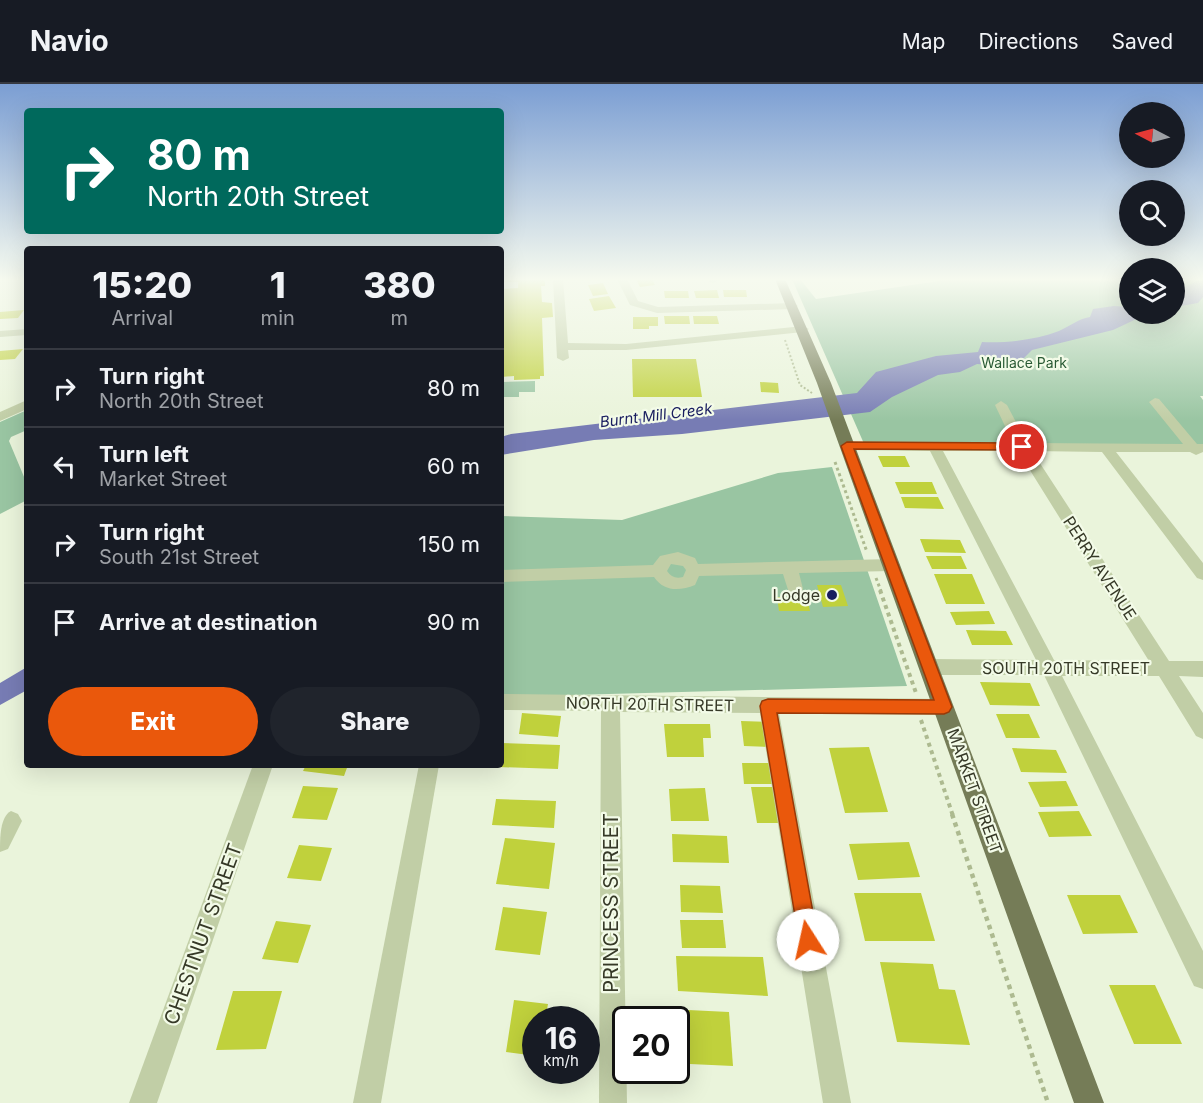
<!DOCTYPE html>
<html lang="en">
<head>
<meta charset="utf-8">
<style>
	body { margin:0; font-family:Inter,sans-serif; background:#20242c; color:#f1f3f6; height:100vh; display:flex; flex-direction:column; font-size:22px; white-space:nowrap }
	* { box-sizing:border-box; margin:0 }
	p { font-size:20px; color:#9ea1a6 }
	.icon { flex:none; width:33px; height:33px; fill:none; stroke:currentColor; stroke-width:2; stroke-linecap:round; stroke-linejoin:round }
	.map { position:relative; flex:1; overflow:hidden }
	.details { position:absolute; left:24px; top:162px; width:480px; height:522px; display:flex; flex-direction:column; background:#171b24; border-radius:6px; box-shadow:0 6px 24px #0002 }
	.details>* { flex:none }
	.top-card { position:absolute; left:24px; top:24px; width:480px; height:126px; border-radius:6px; box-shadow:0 6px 24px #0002; background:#00695c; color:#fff; overflow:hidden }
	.needle { width:39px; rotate:276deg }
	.tools { position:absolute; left:1119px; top:18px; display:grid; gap:12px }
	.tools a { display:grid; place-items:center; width:66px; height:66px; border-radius:50%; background:#171b24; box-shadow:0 6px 24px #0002; font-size:30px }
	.speed { position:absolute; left:522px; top:922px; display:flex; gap:12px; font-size:30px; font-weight:700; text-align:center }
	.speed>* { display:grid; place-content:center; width:78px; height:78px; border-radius:50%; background:#171b24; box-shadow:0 6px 24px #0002; line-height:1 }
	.speed small { font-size:15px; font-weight:400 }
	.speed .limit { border:3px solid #111; border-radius:9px; background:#fff; color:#111 }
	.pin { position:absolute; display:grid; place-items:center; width:51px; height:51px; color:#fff; margin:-26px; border:3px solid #fff; border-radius:50%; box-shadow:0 2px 6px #0007 }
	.me { position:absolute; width:66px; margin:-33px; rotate:350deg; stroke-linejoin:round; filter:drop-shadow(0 0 4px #0008) }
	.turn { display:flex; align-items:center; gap:21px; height:126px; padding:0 24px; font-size:27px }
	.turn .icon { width:78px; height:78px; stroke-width:2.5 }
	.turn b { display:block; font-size:42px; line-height:51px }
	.eta { display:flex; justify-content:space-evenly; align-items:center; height:102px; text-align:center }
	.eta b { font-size:36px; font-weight:800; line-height:42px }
	.button { display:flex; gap:12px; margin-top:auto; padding:12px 24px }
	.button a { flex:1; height:69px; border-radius:36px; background:#ea580c; color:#fff; font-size:24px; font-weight:800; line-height:69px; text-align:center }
	.button a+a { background:#20242c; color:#f1f3f6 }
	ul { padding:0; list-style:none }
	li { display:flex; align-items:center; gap:18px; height:78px; padding:0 24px; border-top:2px solid #363941 }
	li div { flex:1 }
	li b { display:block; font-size:22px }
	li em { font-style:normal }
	header { display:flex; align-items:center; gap:36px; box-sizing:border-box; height:84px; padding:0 30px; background:#171b24; border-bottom:2px solid #363941 }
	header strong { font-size:28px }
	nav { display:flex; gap:33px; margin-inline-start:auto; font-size:21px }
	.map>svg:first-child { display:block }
	.green { fill:#99c5a2 }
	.water { fill:#777cb4 }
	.building { fill:#c0d13c }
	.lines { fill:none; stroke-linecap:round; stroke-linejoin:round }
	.path-far3 { stroke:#adba90; stroke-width:2; stroke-dasharray:2 2; stroke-linecap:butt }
	.path-far2 { stroke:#adba90; stroke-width:3; stroke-dasharray:3 3; stroke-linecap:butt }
	.path-far1 { stroke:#adba90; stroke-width:4; stroke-dasharray:4 4; stroke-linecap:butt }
	.path { stroke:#adba90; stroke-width:4.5; stroke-dasharray:4.5 4.5; stroke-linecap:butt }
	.minor { fill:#c1cea6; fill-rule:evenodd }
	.major { fill:#757c57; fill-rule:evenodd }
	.route { fill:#ea580c; stroke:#983908; stroke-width:1.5 }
	.poi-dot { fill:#191d5f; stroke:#f3fbe8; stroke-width:2 }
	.labels { text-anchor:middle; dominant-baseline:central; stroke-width:4.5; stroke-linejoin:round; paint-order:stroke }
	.far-park-label { font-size:14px; fill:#295a34; stroke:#f3fbe8 }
	.far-water-label { font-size:15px; font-style:italic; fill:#191d5f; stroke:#f3fbe8 }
	.street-label { font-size:16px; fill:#363927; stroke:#f3fbe8 }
	.poi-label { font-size:16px; fill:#363927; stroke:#f3fbe8; text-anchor:end }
	.near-street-label { font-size:20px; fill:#363927; stroke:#f3fbe8 }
</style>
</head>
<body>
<header>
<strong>Navio</strong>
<nav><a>Map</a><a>Directions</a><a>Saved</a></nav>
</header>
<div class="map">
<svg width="1203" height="1019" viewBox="0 0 1203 1019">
	<rect width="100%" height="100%" fill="#eaf4db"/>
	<g class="green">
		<polygon points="792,195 800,195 816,215 953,195 1129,195 1130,230 1174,230 1175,195 1203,195 1203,312 1200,312 1203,316 1203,364 865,362"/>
		<polygon points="535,297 535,308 519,308 519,313 502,313 502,298"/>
		<polygon points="27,326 27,346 11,353 9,357 27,400 27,416 0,430 0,338"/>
		<polygon points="832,383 907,602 501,613 501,432 622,436 778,389"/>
	</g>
	<g class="water">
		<polygon points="1197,197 1203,197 1203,213 1198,219 1175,223 1175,208"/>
		<path d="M1114,222L1129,223L1130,230H1147L1113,246L1032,266L1015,283L977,280L960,288L938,291L892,313L870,328L682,350L594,356L501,371V353L511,350L857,309L876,288L936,272L978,268L982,258C1007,259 1036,256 1059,247C1070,242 1078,235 1090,233L1093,225Z"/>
		<polygon points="27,583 27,606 0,621 0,599"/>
	</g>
	<g class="building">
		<polygon points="503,195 542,195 545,197 545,202 541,202 542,218 552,219 553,233 542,234 544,292 540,292 540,295 514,296 514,292 501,293 501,205 518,204 518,198 503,198"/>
		<polygon points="636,195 652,195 655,201 640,203"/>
		<polygon points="603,199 608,210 593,212 588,201"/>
		<polygon points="717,206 719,214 696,214 694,207"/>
		<polygon points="723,206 746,206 747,213 724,213"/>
		<polygon points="664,207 688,207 689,214 665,214"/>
		<polygon points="609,212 616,224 594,227 589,215"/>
		<polygon points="24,226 18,234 0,235 0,228"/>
		<polygon points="664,232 689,232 690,240 665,240"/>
		<polygon points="693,232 717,232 719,240 694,240"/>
		<polygon points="633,233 658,233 658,242 649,242 649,245 633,245"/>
		<polygon points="23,265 15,275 0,276 0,267"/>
		<polygon points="632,275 696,275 702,313 633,313"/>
		<polygon points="760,298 778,299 779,309 761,308"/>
		<polygon points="878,372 905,372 910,383 883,383"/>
		<polygon points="895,398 932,398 937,410 900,410"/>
		<polygon points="901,413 938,413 944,425 905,424"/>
		<polygon points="920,455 960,456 966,469 925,468"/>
		<polygon points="926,472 961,472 967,485 932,485"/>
		<polygon points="934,490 972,490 985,520 946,520"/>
		<polygon points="817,501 841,501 848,522 823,523"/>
		<polygon points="777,513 807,514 810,527 779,527"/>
		<polygon points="989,527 995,540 956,541 950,528"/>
		<polygon points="966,546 1006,547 1013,561 972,561"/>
		<polygon points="980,598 1030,599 1040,622 990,621"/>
		<polygon points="522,629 561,632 558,653 519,650"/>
		<polygon points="996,630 1029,630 1040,654 1006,654"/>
		<polygon points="741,637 768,638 771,663 744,662"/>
		<polygon points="664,640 710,640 711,654 703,654 704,673 667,673"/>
		<polygon points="501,659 560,661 558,685 498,683 501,681"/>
		<polygon points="869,663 888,728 845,729 829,664"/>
		<polygon points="1012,664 1056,666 1067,689 1021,688"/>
		<polygon points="742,679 770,679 773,700 744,700"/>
		<polygon points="306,681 348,681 344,692 303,687"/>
		<polygon points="1066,697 1078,722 1040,723 1028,698"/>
		<polygon points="303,702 338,704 327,736 292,734"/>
		<polygon points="751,703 774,703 781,739 757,739"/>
		<polygon points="705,704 709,737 671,737 669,705"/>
		<polygon points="496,715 556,717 554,744 492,741"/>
		<polygon points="1079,727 1092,752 1049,753 1038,728"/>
		<polygon points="672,750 727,752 729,779 673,778"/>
		<polygon points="505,754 555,759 549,805 496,800"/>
		<polygon points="909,758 920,793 858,796 849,760"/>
		<polygon points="299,761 332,764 321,797 287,794"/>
		<polygon points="680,801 720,802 723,829 681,828"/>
		<polygon points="854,809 921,809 935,857 865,857"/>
		<polygon points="1067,811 1120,811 1138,849 1083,850"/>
		<polygon points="503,823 547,828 540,871 495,866"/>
		<polygon points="680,836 723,836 726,864 682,864"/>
		<polygon points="276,837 311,841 298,879 262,875"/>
		<polygon points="676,872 763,873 768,912 678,907"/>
		<polygon points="880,878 933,880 939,905 955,906 970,961 897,958"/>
		<polygon points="1109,901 1155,901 1182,960 1134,960"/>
		<polygon points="233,907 282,907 266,965 216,966"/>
		<polygon points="514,916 548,920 545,936 536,936 536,972 506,968"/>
		<polygon points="688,926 729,928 733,982 690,980"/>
	</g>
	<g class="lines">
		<polyline class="path-far3" points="785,256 800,301 812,309"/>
		<g class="path-far2">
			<polyline points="835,378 867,468"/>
			<polyline points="876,494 881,507"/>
		</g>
		<g class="path-far1">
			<polyline points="880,506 916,609"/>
			<polyline points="921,636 953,732"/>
		</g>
		<polyline class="path" points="952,730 1048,1019"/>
		<g class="minor">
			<polygon points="553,195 563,195 568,259 626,260 803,242 809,245 803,248 626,266 568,266 569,274 563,277 557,274"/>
			<polygon points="617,195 627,195 638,217 658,223 793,219 798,222 793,225 657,229 630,221"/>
			<polygon points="709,195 720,195 713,199 709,198"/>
			<polygon points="27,245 27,251 0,253 0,247"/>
			<path d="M1155,314L1159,315L1197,360H1203V368L1196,371L1190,368H1116L1203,479V496L1197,494L1102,368L1032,367L1169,577H1203V593L1179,592L1203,629V655L1196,652L1159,592H1062L1203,867V905L1194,902L1044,591H928L922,588L919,583L922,578L928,575L1036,576L930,367L847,366L840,362L847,358L1013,359L995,321L1001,317L1007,321L1027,359L1183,360L1149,318ZM943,367H1018L1149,577L1054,576Z"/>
			<polygon points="27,316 27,325 0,337 0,328"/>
			<path d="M678,468L695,474L698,480L891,475L897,477L899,481L897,485L891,487L799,489L803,505L801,509L795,511L789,509L783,490L699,492L695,501C680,507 664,508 654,493L501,498V486L653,481L660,472ZM671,480L683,482L686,486L683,493C676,495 671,493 667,487Z"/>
			<polygon points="501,610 944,615 951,617 953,623 951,629 944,631 779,629 851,1019 823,1019 760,629 620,628 627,1019 599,1019 601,627 501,626"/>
			<polygon points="253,681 273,681 157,1019 129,1019"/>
			<polygon points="419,681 439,681 381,1019 353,1019"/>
			<path d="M11,727L18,730L22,737L8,765L0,768C0,753 0,733 11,727Z"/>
		</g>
		<polygon class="major" points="775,195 785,195 831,299 1104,1019 1074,1019 817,299"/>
	</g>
	<linearGradient id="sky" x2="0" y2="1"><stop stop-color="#7b9ed3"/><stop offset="0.58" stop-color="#f6faef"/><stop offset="1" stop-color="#f6faef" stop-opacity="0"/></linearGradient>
	<rect width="1203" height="337" fill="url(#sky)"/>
	<polygon class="route" points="847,358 1022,359 1027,363 1022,366 854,365 952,623 949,628 944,630 777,629 818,856 815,863 808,865 801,863 799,856 760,622 762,617 768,615 934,616 841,362"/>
	<circle class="poi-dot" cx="832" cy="511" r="6"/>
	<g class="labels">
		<g class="far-park-label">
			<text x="1024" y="278">Wallace Park</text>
		</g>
		<g class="far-water-label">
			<text transform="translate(656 331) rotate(-7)">Burnt Mill Creek</text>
		</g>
		<g class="street-label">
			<text transform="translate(1100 484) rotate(57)">PERRY AVENUE</text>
			<text x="1066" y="584">SOUTH 20TH STREET</text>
			<text transform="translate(650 620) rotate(1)">NORTH 20TH STREET</text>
			<text transform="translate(975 707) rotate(70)">MARKET STREET</text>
		</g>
		<g class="poi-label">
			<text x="820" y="511">Lodge</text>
		</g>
		<g class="near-street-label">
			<text transform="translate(611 819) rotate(-90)">PRINCESS STREET</text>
			<text transform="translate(203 850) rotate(-70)">CHESTNUT STREET</text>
		</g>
	</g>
</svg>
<div class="tools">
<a><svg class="needle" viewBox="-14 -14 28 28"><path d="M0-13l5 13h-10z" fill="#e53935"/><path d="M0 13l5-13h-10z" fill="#9ea1a6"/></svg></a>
<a><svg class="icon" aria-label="search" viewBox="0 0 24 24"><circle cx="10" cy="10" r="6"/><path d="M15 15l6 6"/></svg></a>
<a><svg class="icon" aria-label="layers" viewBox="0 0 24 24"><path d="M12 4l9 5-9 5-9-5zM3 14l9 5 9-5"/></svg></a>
</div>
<div class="speed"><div>16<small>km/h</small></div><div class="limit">20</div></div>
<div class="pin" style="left:1022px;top:363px;background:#d93025"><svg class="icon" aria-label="arrive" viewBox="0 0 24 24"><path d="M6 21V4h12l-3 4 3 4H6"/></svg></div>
<svg class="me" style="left:808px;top:856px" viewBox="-20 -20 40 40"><circle r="19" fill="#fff"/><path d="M0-13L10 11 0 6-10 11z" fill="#ea580c"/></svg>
<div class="top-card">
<div class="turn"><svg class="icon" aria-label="right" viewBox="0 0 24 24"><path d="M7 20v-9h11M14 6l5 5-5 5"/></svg><div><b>80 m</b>North 20th Street</div></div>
</div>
<section class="details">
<div class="eta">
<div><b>15:20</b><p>Arrival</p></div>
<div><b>1</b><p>min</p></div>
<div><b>380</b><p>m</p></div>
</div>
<ul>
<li><svg class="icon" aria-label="right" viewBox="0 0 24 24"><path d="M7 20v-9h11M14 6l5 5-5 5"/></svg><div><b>Turn right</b><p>North 20th Street</p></div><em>80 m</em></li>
<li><svg class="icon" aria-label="left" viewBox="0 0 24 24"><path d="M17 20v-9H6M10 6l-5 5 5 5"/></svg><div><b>Turn left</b><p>Market Street</p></div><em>60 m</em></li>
<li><svg class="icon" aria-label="right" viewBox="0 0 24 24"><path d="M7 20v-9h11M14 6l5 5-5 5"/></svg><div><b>Turn right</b><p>South 21st Street</p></div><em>150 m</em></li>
<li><svg class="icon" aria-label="arrive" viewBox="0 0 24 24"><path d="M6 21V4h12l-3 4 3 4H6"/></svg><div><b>Arrive at destination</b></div><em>90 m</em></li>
</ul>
<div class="button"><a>Exit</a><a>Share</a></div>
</section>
</div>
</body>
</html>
